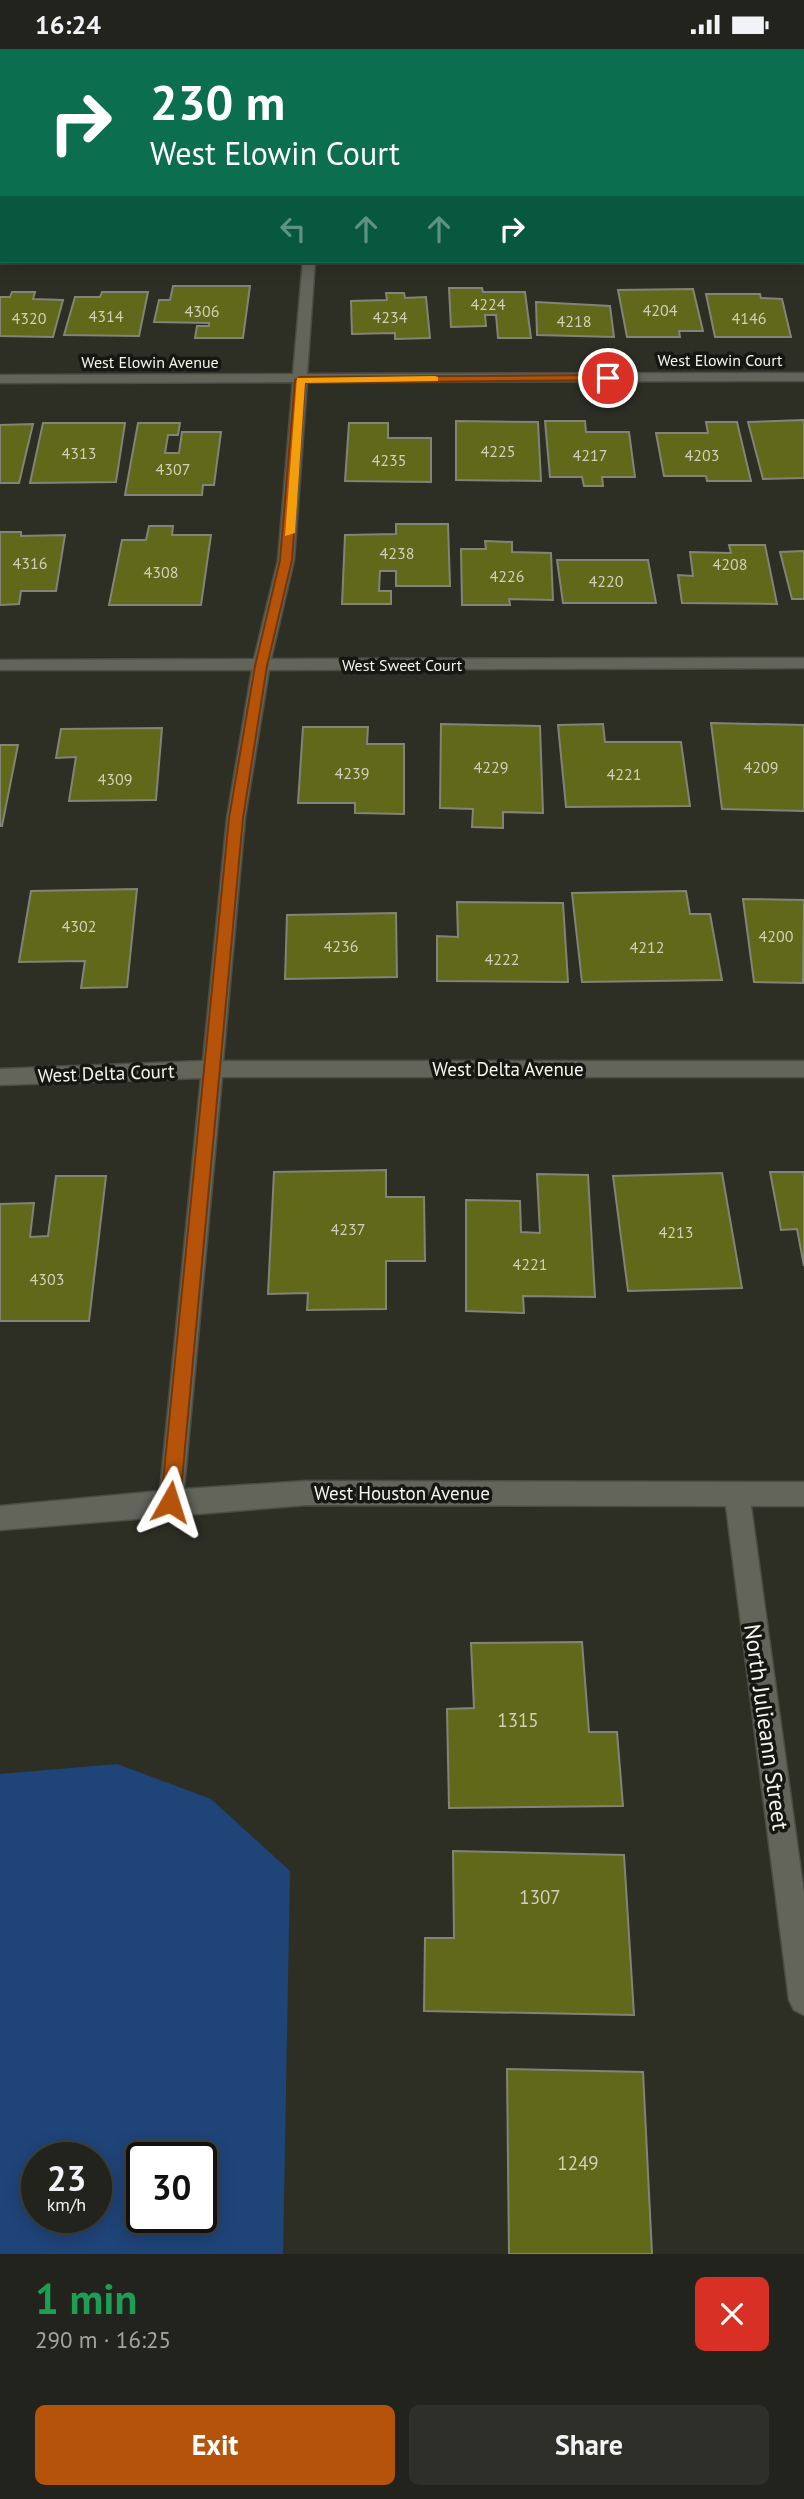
<!DOCTYPE html>
<html lang="en">
<head>
<meta charset="utf-8">
<style>
	body { margin:0; font-family:"PT Sans",sans-serif; background:#2e2f29; color:#f1f3f6; height:100vh; display:flex; flex-direction:column; font-size:26px; white-space:nowrap }
	* { box-sizing:border-box; margin:0 }
	p { font-size:23px; color:#a2a4a3 }
	.icon { flex:none; width:38px; height:38px; fill:none; stroke:currentColor; stroke-width:2; stroke-linecap:round; stroke-linejoin:round }
	.map { position:relative; height:2205px; overflow:hidden }
	.details { display:flex; flex-direction:column; background:#22231c; flex:1 }
	.details>* { flex:none }
	.guide { position:absolute; left:0px; top:0px; width:805px; height:214px; box-shadow:0 4px 18px #0003,0 0 0 2px #3f403b; background:#0b6e4f; color:#fff; overflow:hidden }
	.speed { position:absolute; left:21px; top:2093px; display:flex; gap:14px; font-size:35px; font-weight:700; text-align:center }
	.speed>* { display:grid; place-content:center; width:91px; height:91px; border-radius:50%; background:#22231c; box-shadow:0 4px 18px #0003,0 0 0 2px #3f403b; line-height:1 }
	.speed small { font-size:18px; font-weight:400 }
	.speed .limit { border:4px solid #111; border-radius:10px; background:#fff; color:#111 }
	.pin { position:absolute; display:grid; place-items:center; width:60px; height:60px; color:#fff; margin:-30px; border:4px solid #fff; border-radius:50%; box-shadow:0 2px 7px #0007 }
	.me { position:absolute; width:77px; margin:-38px; rotate:6deg; stroke-linejoin:round; filter:drop-shadow(0 0 5px #0008) }
	.turn { display:flex; align-items:center; gap:24px; height:147px; padding:0 35px; font-size:32px }
	.turn .icon { width:91px; height:91px; stroke-width:2.5 }
	.turn b { display:block; font-size:49px; line-height:60px }
	.lanes { display:flex; align-items:center; height:66px; padding:0 35px; background:#0003; justify-content:center; gap:35px; direction:ltr }
	.lanes .off { opacity:.35 }
	.round { display:grid; place-items:center; flex:none; width:74px; height:74px; border-radius:10px; background:#2e2f29 }
	.head { display:flex; align-items:center; justify-content:space-between; height:119px; padding:0 35px }
	h1 { font-size:42px; font-weight:700; line-height:52px; color:#1e9e55 }
	.primary-button { display:flex; gap:14px; margin-top:auto; padding:14px 35px }
	.primary-button a { flex:1; height:80px; border-radius:10px; background:#b45309; color:#fff; font-size:28px; font-weight:700; line-height:80px; text-align:center }
	.primary-button a+a { background:#2e2f29; color:#f1f3f6 }
	.status { display:flex; justify-content:space-between; align-items:center; height:49px; padding:0 35px; background:#22231c; direction:ltr }
	.status svg { height:19px; fill:currentColor }
	.map>svg:first-child { display:block }
	.water { fill:#1f4478; fill-rule:evenodd }
	.building { fill:#60681a; stroke:#828478; stroke-width:2 }
	.lines { fill:none; stroke-linecap:round; stroke-linejoin:round }
	.minor-casing { stroke:#4b4d44; stroke-width:3 }
	.minor { fill:#63645a; fill-rule:evenodd }
	.route { fill:#b45309; stroke:#753606; stroke-width:2 }
	.slow { fill:#f59e0b }
	.labels { text-anchor:middle; dominant-baseline:central; stroke-width:7; stroke-linejoin:round; paint-order:stroke }
	.number-label { font-size:16px; fill:#cfd2ba }
	.far-street-label { font-size:16px; fill:#f4f6ef; stroke:#161612 }
	.street-label { font-size:19px; fill:#f4f6ef; stroke:#161612 }
	.near-number-label { font-size:19px; fill:#cfd2ba }
	.near-street-label { font-size:23px; fill:#f4f6ef; stroke:#161612 }
</style>
</head>
<body>
<div class="status"><b>16:24</b><svg viewBox="0 0 49 12"><path d="M0 12V9h3v3zM5 12V6h3v6zM10 12V3h3v9zM15 12V0h3v12zM26 1h20v11H26zM47 4h2v5h-2z"/></svg></div>
<div class="map">
<svg width="804" height="2205" viewBox="0 0 804 2205">
	<rect width="100%" height="100%" fill="#2d2f25"/>
	<path class="water" d="M117,1715L211,1750L290,1822L283,2205H0V1725ZM37,2109H96V2168H37ZM142,2109H201V2168H142Z"/>
	<g class="building">
		<polygon points="173,237 250,237 243,289 195,289 197,277 209,277 209,274 154,273 159,251 170,251"/>
		<polygon points="449,239 482,239 483,243 525,243 531,289 498,289 496,266 485,266 486,277 451,278"/>
		<polygon points="693,240 703,282 679,282 680,288 627,288 618,241"/>
		<polygon points="12,243 35,243 33,250 63,251 53,288 0,287 0,248 10,248"/>
		<polygon points="102,243 148,243 139,287 64,286 75,248 100,248"/>
		<polygon points="386,244 404,244 405,249 426,248 430,289 395,290 395,284 352,285 351,252 387,251"/>
		<polygon points="706,245 760,245 761,249 782,250 791,288 715,288"/>
		<polygon points="536,253 610,257 614,288 537,286"/>
		<polygon points="804,371 804,429 763,430 748,373"/>
		<polygon points="456,372 538,373 541,432 456,431"/>
		<polygon points="545,372 585,372 586,383 629,383 635,428 602,428 603,437 584,437 582,428 550,428"/>
		<polygon points="706,373 737,373 751,432 707,432 706,427 664,427 656,384 708,384"/>
		<polygon points="43,374 125,374 116,433 30,434"/>
		<polygon points="138,374 180,374 178,386 168,386 165,404 179,404 182,383 221,383 214,436 203,436 202,446 125,446"/>
		<polygon points="349,374 388,374 388,389 431,389 431,433 345,432"/>
		<polygon points="33,375 19,434 0,434 0,376"/>
		<polygon points="396,475 448,475 450,537 396,537 396,522 380,522 379,542 391,542 391,555 342,555 345,486 396,485"/>
		<polygon points="149,477 173,477 172,486 211,486 201,556 109,556 122,491 146,491"/>
		<polygon points="0,483 21,483 21,487 65,486 56,542 21,542 19,555 0,556"/>
		<polygon points="485,492 512,493 512,503 551,504 553,551 509,550 510,556 462,556 461,500 486,500"/>
		<polygon points="729,496 765,496 777,555 682,554 678,526 693,527 690,503 731,504"/>
		<polygon points="804,502 804,550 792,550 780,503"/>
		<polygon points="557,511 648,511 656,554 563,554"/>
		<polygon points="711,674 804,676 804,762 722,760"/>
		<polygon points="441,675 540,677 543,764 503,763 503,779 472,778 473,760 440,759"/>
		<polygon points="603,675 605,693 681,693 690,757 566,758 558,676"/>
		<polygon points="303,678 368,678 367,695 404,695 404,765 355,764 355,754 298,754"/>
		<polygon points="162,679 156,751 69,752 76,708 56,709 61,680"/>
		<polygon points="0,696 18,696 2,777 0,777"/>
		<polygon points="137,840 127,938 81,939 85,912 19,913 31,842"/>
		<polygon points="686,842 690,865 710,865 722,931 582,933 572,844"/>
		<polygon points="743,850 804,851 803,934 754,933"/>
		<polygon points="457,853 563,854 568,933 437,932 437,887 458,888"/>
		<polygon points="396,864 397,928 285,930 287,866"/>
		<polygon points="386,1121 386,1148 424,1148 425,1212 386,1212 386,1260 307,1261 308,1244 268,1245 274,1123"/>
		<polygon points="770,1123 804,1123 804,1217 797,1180 781,1181"/>
		<polygon points="722,1124 742,1239 628,1242 613,1127"/>
		<polygon points="537,1125 588,1126 595,1248 523,1247 524,1264 466,1262 466,1151 520,1152 521,1183 540,1184"/>
		<polygon points="56,1127 106,1127 89,1272 0,1272 0,1155 34,1154 30,1188 48,1187"/>
		<polygon points="582,1593 589,1683 617,1683 623,1757 449,1759 447,1660 474,1659 471,1594"/>
		<polygon points="453,1802 624,1806 634,1966 424,1962 425,1889 454,1889"/>
		<polygon points="507,2020 643,2023 652,2205 509,2205"/>
	</g>
	<g class="lines">
		<defs>
			<g id="minor">
				<rect x="803" y="121" width="1" height="8"/>
				<rect x="0" y="122" width="2" height="8"/>
				<polygon points="303,212 315,212 307,325 804,324 804,332 307,333 294,511 271,610 804,609 804,619 269,621 245,769 223,1012 804,1012 804,1028 222,1028 184,1440 307,1432 804,1433 804,1457 751,1457 804,1845 804,1966 794,1961 789,1951 726,1457 307,1456 0,1481 0,1457 160,1442 201,1029 0,1036 0,1020 203,1012 227,769 252,621 0,621 0,611 254,610 278,511 293,333 0,334 0,326 293,325"/>
			</g>
		</defs>
		<use href="#minor" class="minor-casing"/>
		<use href="#minor" class="minor"/>
	</g>
	<polygon class="route" points="608,326 613,329 612,331 305,334 292,511 267,617 243,769 180,1453 177,1459 170,1462 164,1459 161,1453 229,769 255,617 280,511 295,331 300,328"/>
	<polygon class="slow" points="435,327 438,328 438,332 305,334 295,484 285,487 297,329"/>
	<g class="labels">
		<g class="number-label">
			<text x="488" y="255">4224</text>
			<text x="660" y="261">4204</text>
			<text x="202" y="262">4306</text>
			<text x="106" y="267">4314</text>
			<text x="390" y="268">4234</text>
			<text x="29" y="269">4320</text>
			<text x="749" y="269">4146</text>
			<text x="574" y="272">4218</text>
			<text x="498" y="402">4225</text>
			<text x="79" y="404">4313</text>
			<text x="590" y="406">4217</text>
			<text x="702" y="406">4203</text>
			<text x="389" y="411">4235</text>
			<text x="173" y="420">4307</text>
			<text x="397" y="504">4238</text>
			<text x="30" y="514">4316</text>
			<text x="730" y="515">4208</text>
			<text x="161" y="523">4308</text>
			<text x="507" y="527">4226</text>
			<text x="606" y="532">4220</text>
			<text x="491" y="718">4229</text>
			<text x="761" y="718">4209</text>
			<text x="352" y="724">4239</text>
			<text x="624" y="725">4221</text>
			<text x="115" y="730">4309</text>
			<text x="79" y="877">4302</text>
			<text x="776" y="887">4200</text>
			<text x="341" y="897">4236</text>
			<text x="647" y="898">4212</text>
			<text x="502" y="910">4222</text>
			<text x="348" y="1180">4237</text>
			<text x="676" y="1183">4213</text>
			<text x="530" y="1215">4221</text>
			<text x="47" y="1230">4303</text>
		</g>
		<g class="far-street-label">
			<text x="720" y="311">West Elowin Court</text>
			<text x="150" y="313">West Elowin Avenue</text>
			<text x="402" y="616">West Sweet Court</text>
		</g>
		<g class="street-label">
			<text x="508" y="1020">West Delta Avenue</text>
			<text transform="translate(106 1024) rotate(-2)">West Delta Court</text>
			<text x="402" y="1444">West Houston Avenue</text>
		</g>
		<g class="near-number-label">
			<text x="518" y="1671">1315</text>
			<text x="540" y="1848">1307</text>
			<text x="578" y="2114">1249</text>
		</g>
		<g class="near-street-label">
			<text transform="translate(767 1678) rotate(82)">North Julieann Street</text>
		</g>
	</g>
</svg>
<div class="speed"><div>23<small>km/h</small></div><div class="limit">30</div></div>
<div class="pin" style="left:608px;top:329px;background:#d93025"><svg class="icon" aria-label="arrive" viewBox="0 0 24 24"><path d="M6 21V4h12l-3 4 3 4H6"/></svg></div>
<svg class="me" style="left:170px;top:1453px" viewBox="-20 -20 40 40"><path d="M0-17L14 15 0 8-14 15z" fill="#b45309" stroke="#fff" stroke-width="4"/></svg>
<div class="guide">
<div class="turn"><svg class="icon" aria-label="right" viewBox="0 0 24 24"><path d="M7 20v-9h11M14 6l5 5-5 5"/></svg><div><b>230 m</b>West Elowin Court</div></div>
<div class="lanes"><svg class="icon off" aria-label="left" viewBox="0 0 24 24"><path d="M17 20v-9H6M10 6l-5 5 5 5"/></svg><svg class="icon off" aria-label="ahead" viewBox="0 0 24 24"><path d="M12 20V5M6 11l6-6 6 6"/></svg><svg class="icon off" aria-label="ahead" viewBox="0 0 24 24"><path d="M12 20V5M6 11l6-6 6 6"/></svg><svg class="icon" aria-label="right" viewBox="0 0 24 24"><path d="M7 20v-9h11M14 6l5 5-5 5"/></svg></div>
</div>
</div>
<section class="details">
<div class="head"><div><h1>1 min</h1><p>290 m · 16:25</p></div><a class="round" style="background:#d93025;color:#fff"><svg class="icon" aria-label="close" viewBox="0 0 24 24"><path d="M6 6l12 12M18 6L6 18"/></svg></a></div>
<div class="primary-button"><a>Exit</a><a>Share</a></div>
</section>
</body>
</html>
